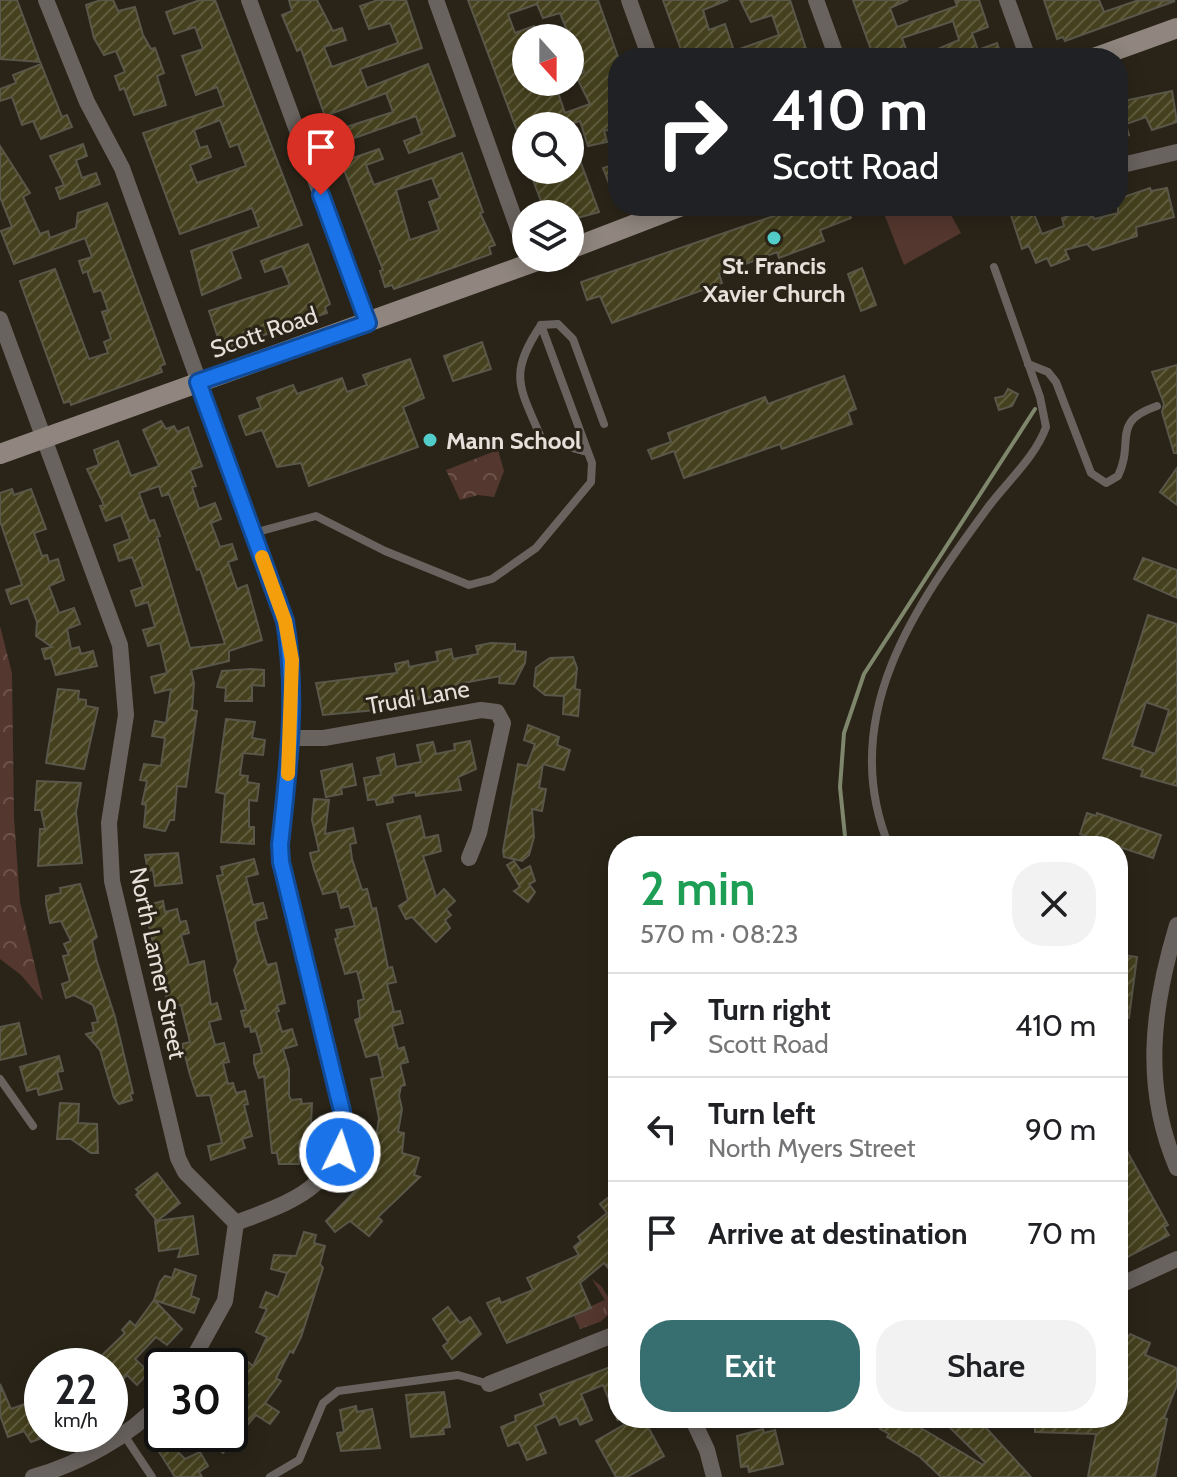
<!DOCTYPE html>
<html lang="en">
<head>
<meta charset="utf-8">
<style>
	body { margin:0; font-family:Cabin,sans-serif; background:#f2f2f2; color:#202124; height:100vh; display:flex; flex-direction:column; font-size:30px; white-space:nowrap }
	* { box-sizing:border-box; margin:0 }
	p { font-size:26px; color:#757577 }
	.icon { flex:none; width:44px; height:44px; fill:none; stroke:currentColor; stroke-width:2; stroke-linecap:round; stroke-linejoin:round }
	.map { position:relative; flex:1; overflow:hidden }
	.drawer { position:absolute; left:608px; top:836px; width:520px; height:592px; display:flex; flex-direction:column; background:#fff; border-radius:32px; box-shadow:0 4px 20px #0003 }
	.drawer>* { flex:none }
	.hud { position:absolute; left:608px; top:48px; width:520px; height:168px; border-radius:32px; box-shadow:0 4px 20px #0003; background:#202124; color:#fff; overflow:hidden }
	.needle { width:52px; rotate:159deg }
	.buttons { position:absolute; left:512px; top:24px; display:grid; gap:16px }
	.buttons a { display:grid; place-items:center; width:72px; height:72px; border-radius:50%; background:#fff; box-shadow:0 4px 20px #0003; font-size:40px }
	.speed { position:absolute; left:24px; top:1348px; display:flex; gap:16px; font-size:40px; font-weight:700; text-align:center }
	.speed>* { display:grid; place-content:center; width:104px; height:104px; border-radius:50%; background:#fff; box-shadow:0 4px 20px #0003; line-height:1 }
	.speed small { font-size:20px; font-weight:400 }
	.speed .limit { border:4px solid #111; border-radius:12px; background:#fff; color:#111 }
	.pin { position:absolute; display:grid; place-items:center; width:68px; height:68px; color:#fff; margin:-82px -34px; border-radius:50% 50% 50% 0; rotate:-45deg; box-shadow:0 0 8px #0007 }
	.pin .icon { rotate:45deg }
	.me { position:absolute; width:88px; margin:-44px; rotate:4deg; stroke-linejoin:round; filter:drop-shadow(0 0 6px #0008) }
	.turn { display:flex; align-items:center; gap:28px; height:168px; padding:0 32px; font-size:36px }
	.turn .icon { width:104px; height:104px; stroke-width:2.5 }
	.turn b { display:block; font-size:56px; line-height:68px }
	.round { display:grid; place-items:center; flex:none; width:84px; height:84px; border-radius:32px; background:#f2f2f2 }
	.summary { display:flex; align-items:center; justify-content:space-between; height:136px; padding:0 32px }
	h1 { font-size:48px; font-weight:600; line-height:60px; color:#1e9e55 }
	.cta { display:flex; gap:16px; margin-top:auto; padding:16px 32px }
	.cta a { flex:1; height:92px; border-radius:32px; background:#376e6f; color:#fff; font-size:32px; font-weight:600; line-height:92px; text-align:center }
	.cta a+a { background:#f2f2f2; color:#202124 }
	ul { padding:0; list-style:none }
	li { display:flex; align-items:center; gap:24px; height:104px; padding:0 32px; border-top:2px solid #e0e0e0 }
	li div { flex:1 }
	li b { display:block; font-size:30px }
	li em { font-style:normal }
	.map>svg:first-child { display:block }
	.grass { fill:url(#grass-tufts) }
	.forest { fill:url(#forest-crowns) }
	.pitch { fill:#54372f }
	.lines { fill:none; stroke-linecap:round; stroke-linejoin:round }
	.stream { stroke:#7e866c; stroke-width:4 }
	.building { fill:url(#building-hatch); stroke:#595749; stroke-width:2; fill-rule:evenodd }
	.lane { stroke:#69635f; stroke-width:8 }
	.street { stroke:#69635f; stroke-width:16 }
	.secondary { stroke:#90867f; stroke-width:20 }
	.route-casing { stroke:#114b97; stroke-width:20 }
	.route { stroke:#1a73e8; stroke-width:14 }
	.slow { stroke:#f59e0b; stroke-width:14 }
	.poi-dot { fill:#53cdca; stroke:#2a2418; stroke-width:3 }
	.labels { text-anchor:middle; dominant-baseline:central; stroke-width:6; stroke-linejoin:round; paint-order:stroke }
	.poi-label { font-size:24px; font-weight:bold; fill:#e5e0d9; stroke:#2a2418 }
	.street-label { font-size:24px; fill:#e5e0d9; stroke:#2a2418 }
</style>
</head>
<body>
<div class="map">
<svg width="1177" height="1477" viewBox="0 0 1177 1477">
	<defs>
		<pattern id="grass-tufts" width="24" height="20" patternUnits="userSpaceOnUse" patternTransform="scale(2)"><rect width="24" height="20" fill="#54372f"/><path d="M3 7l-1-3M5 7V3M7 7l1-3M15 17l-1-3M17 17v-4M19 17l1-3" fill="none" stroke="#6c544d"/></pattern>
		<pattern id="forest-crowns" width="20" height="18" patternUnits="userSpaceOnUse" patternTransform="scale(2)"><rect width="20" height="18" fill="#54372f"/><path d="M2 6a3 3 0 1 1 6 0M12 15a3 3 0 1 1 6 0" fill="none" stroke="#6c544d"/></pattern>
		<pattern id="building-hatch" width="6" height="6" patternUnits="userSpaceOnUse" patternTransform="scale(2)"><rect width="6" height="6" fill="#45411e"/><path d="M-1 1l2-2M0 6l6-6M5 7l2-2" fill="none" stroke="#605c3e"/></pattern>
	</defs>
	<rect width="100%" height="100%" fill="#2a2418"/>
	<polygon class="grass" points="592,1279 601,1286 616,1308 600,1322 580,1329 573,1314 605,1300"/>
	<g class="forest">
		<polygon points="498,450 504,471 494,497 478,495 460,500 446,470"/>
		<polygon points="0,626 12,673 14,818 20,902 43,1001 21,975 0,959"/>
	</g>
	<polygon class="pitch" points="881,206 946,206 961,233 904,265"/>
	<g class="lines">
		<polyline class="stream" points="846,846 840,787 844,733 864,674 1035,409"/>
	</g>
	<g class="building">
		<polygon points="0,0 17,0 40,62 0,59"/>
		<polygon points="101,0 113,0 118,11 135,7 143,35 151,49 155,48 164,73 157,76 166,105 134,115 124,88 120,90 115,76 125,72 116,51 104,55 94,38 86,5"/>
		<path d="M200,0H215L302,225L231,251L241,278L202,295L191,251L259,227L252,208L180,234L143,133L224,106L217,87L196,95L182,56L203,49L195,27L174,34L166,12ZM220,120L230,147L238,144L246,166L197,183L190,165L211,157L207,146L200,148L194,130Z"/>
		<polygon points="289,0 317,0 333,31 342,28 346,40 324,47 332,67 398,43 390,23 369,29 360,6 378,0 406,0 422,48 360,69 367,88 428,64 455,136 409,153 404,141 422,134 416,116 335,145 331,132 393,112 386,93 325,116 301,49 297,51 282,15 292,11"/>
		<path d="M468,0H598L618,57V131L604,130L607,142L588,146L580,121L565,126H556L554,121L544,126H526L525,152ZM537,4L543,18L560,13L584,72L576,76L590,104L565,113L555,84L541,89L539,82H526L516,46L526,42V38H538L534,26L515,33L508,14Z"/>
		<polygon points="663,0 728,0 703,10 709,30 725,24 734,51 779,35 772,15 751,22 740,0 790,0 809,58 779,58 776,50 753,58 684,58"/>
		<polygon points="853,0 908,0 890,8 897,27 957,6 955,0 979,0 988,27 972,33 978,50 997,43 1002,58 960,58 963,51 943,58 917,58 959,40 953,21 902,38 909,58 874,58"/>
		<polygon points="1044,0 1099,0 1104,12 1139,0 1175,1 1065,41 1063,37 1057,39"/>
		<polygon points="41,64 62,117 67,115 72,127 41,139 33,121 22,125 12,97 0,101 0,89 16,83 13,75"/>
		<polygon points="1172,91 1177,122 1152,130 1146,117 1126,124 1129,135 1118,139 1118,102"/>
		<polygon points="570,133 599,212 570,220 570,214 546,214 531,175 532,170 570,170"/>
		<polygon points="83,144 87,156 76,160 82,178 96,173 100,184 60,199 56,188 64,185 50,156"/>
		<polygon points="0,146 30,193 23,197 40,234 48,231 50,238 76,228 78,213 107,203 165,364 160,366 162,372 71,405 70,401 64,403 20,281 55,269 89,359 108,353 104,342 111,339 102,312 108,310 101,290 94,292 87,271 83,273 79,261 92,257 85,238 14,264 1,231 12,227 0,197"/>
		<path d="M379,149L383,159L366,165L374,185L462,153L483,212L480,213L495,245L489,247L491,254L394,289L392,285L385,287L380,271L383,270L341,162ZM432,178L440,198L429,202L439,230L410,240L396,190Z"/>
		<polygon points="615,164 618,172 617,204 603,168"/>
		<polygon points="1150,188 1151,191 1167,188 1174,217 1136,227 1137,236 1103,247 1093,250 1087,244 1065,250 1069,259 1051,266 1047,258 1036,263 1029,246 1022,249 1008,206 1054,206 1034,214 1042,234 1064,226 1062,218 1078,212 1090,209 1094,219 1118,213 1118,199"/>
		<polygon points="803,206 846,206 851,218 820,230 824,241 779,258 777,252 719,274 722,283 612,323 600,296 587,300 581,282"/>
		<polygon points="308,244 330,304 325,307 327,313 228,348 225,342 220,344 209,311 290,285 282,266 265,272 261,261"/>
		<polygon points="862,268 876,305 861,311 848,274"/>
		<polygon points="482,342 491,369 453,381 444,356"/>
		<polygon points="410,359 424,398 403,407 418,447 309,486 301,463 277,467 262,430 246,435 239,416 261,408 257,398 293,385 297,394 342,378 347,392 367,385 363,375"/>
		<polygon points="1177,365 1177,453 1174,453 1162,412 1164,404 1152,372"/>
		<polygon points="844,376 856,409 848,412 852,424 782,449 780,444 684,478 674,451 652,459 648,450 671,442 668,433 765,397 768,404"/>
		<polygon points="1008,389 1018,394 1012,406 999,410 995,398 1004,396"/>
		<path d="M161,421L166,429L174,426L177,432L188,427L202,466L190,470L196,486L192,487L199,509L215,503L221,519L211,523L220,547L232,544L237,559L228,562L237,589L247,585L262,640L229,651V661L191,670L194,683L192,710L197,711L186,787L177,786L174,820H170L165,831L144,827L146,805L142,804L147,781L140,780L144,764L161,766L165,738L152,736L155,721L166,723L171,689L155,693L151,677L167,673L160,643L148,646L143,630L155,627L148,602L136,606L131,591L143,587L132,557L119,561L114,545L130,539L121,515L106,521L100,506L104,505L87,469L99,465L94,450L118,441L131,476L159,466L143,430ZM159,486L162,496L169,494L197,570L200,569L225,644L190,648L157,537L160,536L154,520L149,521L139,493Z"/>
		<polygon points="1177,468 1177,505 1160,492"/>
		<polygon points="12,489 14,495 31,489 46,529 34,533 42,556 47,555 49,562 58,559 64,580 49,586 59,613 74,608 80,624 67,629 71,649 79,647 81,654 93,651 97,666 56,675 51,658 45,659 42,649 52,647 36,636 37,622 28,598 11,604 6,590 22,585 0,521 0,493"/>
		<polygon points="1143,558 1177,570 1177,598 1134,579"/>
		<path d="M1148,615L1177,624V786L1141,776L1143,770L1103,758ZM1146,702L1169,710L1155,754L1132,746Z"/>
		<polygon points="491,643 515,644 515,651 526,652 525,663 514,684 499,683 500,676 458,684 460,694 430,700 429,697 403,702 402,696 375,700 376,710 323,715 316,683 397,673 395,664 408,661 409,667 438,661 436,652 451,649 453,659 478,654 476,646"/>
		<polygon points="573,657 577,668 575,689 580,690 578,716 563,714 564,696 545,695 534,686 536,668 541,664 550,658"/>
		<polygon points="251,669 264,670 264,686 252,685 252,701 225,701 226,688 217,687 222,671"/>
		<polygon points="58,689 79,691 78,699 86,700 86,706 98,708 84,769 46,763"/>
		<polygon points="226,719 255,722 252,738 265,740 263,755 243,753 240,775 248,776 247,782 259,784 257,801 249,800 249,827 254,827 254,844 221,842 225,794 216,792"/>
		<polygon points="528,725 559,737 557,745 570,750 564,770 543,764 539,788 546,789 542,811 532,809 534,837 529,855 522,861 504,857 503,851 518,764 527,766 535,744 524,740"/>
		<polygon points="470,741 476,769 458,777 461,790 416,796 415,792 392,796 393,802 377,805 375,799 368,800 364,778 381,775 377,758 394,754 396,767 421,762 417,745 433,742 436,754 455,750 454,744"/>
		<polygon points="352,764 356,785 341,788 342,794 326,797 321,771"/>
		<polygon points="37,781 81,783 76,812 82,863 38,866 40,829 45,829 41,810 35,810"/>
		<polygon points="314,799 329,800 325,834 353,828 356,843 350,844 352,859 362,890 367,889 372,909 376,908 388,968 392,967 396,982 387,984 394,1012 400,1011 403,1023 392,1026 398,1049 404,1047 408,1062 400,1064 405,1085 401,1086 399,1096 402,1109 398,1132 404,1133 402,1153 419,1158 414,1175 420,1177 378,1217 382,1221 369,1236 350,1221 335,1232 326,1221 354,1192 374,1153 379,1118 371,1079 383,1077 378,1054 366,1057 355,1020 360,1018 358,1001 364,999 357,971 345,974 335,939 338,938 336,930 355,926 349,906 341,908 337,891 323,894 314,869 310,853 319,851 312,820"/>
		<polygon points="1087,813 1096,816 1097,813 1161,835 1153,858 1080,834"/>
		<polygon points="420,816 425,838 438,835 441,851 423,856 436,897 444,889 455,901 446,909 451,915 445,920 450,928 436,942 412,917 406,919 399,906 408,900 387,824"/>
		<polygon points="178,853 182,883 155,886 153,870 148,871 145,855"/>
		<polygon points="254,859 258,874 246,877 253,905 263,903 267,918 255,921 256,929 267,965 276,963 279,977 285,1003 277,1005 279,1011 276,1012 282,1032 292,1029 297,1045 283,1049 289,1069 289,1096 291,1100 301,1099 302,1104 312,1103 310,1143 299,1143 299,1164 279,1164 277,1153 272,1153 264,1076 259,1078 254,1063 254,1055 262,1053 256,1031 251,1032 250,1026 245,1027 241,1011 246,1010 234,970 238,962 217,876 223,875 221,867"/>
		<polygon points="514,861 521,871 530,866 535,881 529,884 535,892 528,902 514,891 520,887 507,865"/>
		<polygon points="80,884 97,937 92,941 97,962 115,1017 133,1093 130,1094 132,1100 119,1104 114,1098 100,1050 86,1034 94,1032 92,1023 98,1022 93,1005 74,995 66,998 62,984 70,981 63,956 69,955 64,944 71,941 61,921 50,923 46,904 46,896 61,893 60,888"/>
		<polygon points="163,901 165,912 177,909 180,922 186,921 189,933 181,935 189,965 204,961 211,1005 217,1003 221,1019 209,1022 215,1045 224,1043 229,1062 223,1063 228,1084 233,1083 236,1093 245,1091 248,1104 244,1105 252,1136 242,1139 245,1148 211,1160 208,1146 222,1143 210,1095 197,1096 190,1075 182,1044 190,1042 184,1018 181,1005 169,1008 144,906"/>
		<polygon points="1118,954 1137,957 1129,1018 1118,1017"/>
		<polygon points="19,1023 26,1054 0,1060 0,1027"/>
		<polygon points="59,1056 63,1071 57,1072 62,1089 39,1095 37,1088 27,1091 20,1067"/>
		<polygon points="60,1103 79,1104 78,1123 97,1124 98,1153 91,1153 71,1139 57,1139"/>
		<polygon points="1118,1124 1128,1153 1168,1225 1164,1227 1169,1235 1118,1262"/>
		<polygon points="157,1173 180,1203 157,1221 136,1195 139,1192 136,1189"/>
		<polygon points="613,1194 618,1201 618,1280 604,1263 580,1283 591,1308 507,1343 487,1303 499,1298 501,1303 533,1290 527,1278 579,1255 574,1247 581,1241 578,1237 607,1213 600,1204"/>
		<polygon points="193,1216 198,1254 178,1257 181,1248 159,1251 155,1221"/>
		<polygon points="304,1232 316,1235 314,1243 325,1246 320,1264 323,1268 301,1337 293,1353 290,1351 276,1378 281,1381 265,1403 279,1412 270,1424 256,1415 223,1453 205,1434 230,1434 230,1374 237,1378 248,1362 253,1366 267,1337 256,1332 267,1309 260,1307 266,1292 278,1297 287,1273 271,1269 274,1255 296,1256"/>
		<polygon points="175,1269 196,1276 191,1296 199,1299 194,1313 154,1300 160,1282 165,1276 172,1278"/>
		<polygon points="154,1300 182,1329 167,1345 156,1337 135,1359 149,1372 137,1385 127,1375 110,1393 110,1366 91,1366 125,1333 122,1330 130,1321 135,1326"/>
		<polygon points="448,1307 460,1323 470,1317 481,1334 452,1359 443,1346 448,1342 433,1319"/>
		<polygon points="1130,1334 1150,1343 1145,1355 1177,1368 1177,1385 1164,1418 1167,1419 1155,1477 1088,1477 1096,1434 1035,1432 1035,1421 1041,1421 1042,1418 1118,1418 1118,1353"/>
		<polygon points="618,1364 618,1421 603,1385 581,1394 592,1420 580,1425 577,1418 560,1425 556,1416 535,1426 546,1453 527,1460 519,1442 508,1446 501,1427 516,1421 515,1416 544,1405 540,1394"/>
		<polygon points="0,1384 11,1409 30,1402 45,1437 31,1442 24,1431 8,1437 0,1415"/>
		<polygon points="444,1392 450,1427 443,1428 444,1434 411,1437 406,1395"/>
		<polygon points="356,1406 357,1412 372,1409 380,1448 341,1451 337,1433 344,1432 340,1410"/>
		<polygon points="636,1418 643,1418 664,1456 627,1477 616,1477 596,1441"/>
		<polygon points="887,1418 904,1418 983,1465 985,1462 940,1418 977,1418 1031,1477 941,1477 920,1457 887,1437 889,1434 880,1429"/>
		<polygon points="763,1429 764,1433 775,1430 783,1464 749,1472 748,1466 741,1467 737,1436"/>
		<polygon points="169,1443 185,1459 200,1452 208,1466 199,1472 202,1477 175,1477 158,1450"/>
	</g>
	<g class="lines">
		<g class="lane">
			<path d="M541,325C507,376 520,387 542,440L587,452"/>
			<polyline points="541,325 558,324 573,339 604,424"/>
			<path d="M1028,364L1048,372L1056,382L1091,473L1106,483L1118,476C1135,441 1110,422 1157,406"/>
			<polyline points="254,533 316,516 385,551 469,585 492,579 536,548 591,482 592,463 541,325"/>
			<path d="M889,846C836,717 915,606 989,506C1007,482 1036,456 1046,427L1040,397L994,267"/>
			<polyline points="0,1079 33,1126"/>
			<polyline points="698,1427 721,1418"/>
			<polyline points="124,1435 152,1477"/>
			<polyline points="270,1477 299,1460 323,1403 338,1391 458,1375 489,1384"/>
		</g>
		<g class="street">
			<path d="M46,0L87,102L122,168L285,621C298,697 288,770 280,845L281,862L342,1111C342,1187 298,1199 236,1223"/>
			<polyline points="249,0 368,323"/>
			<polyline points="436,0 526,251"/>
			<polyline points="629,0 650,58"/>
			<polyline points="816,0 837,58"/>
			<polyline points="1007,0 1028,58"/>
			<polyline points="1118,166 1177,152"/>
			<polyline points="0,319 120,645 126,715 109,823 112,881 178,1158 185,1172 236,1223 225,1301 189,1366"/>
			<polyline points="292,738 324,738 481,710 497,712 503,723 479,833 469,858"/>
			<path d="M1177,925C1152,1007 1142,1087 1177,1168"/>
			<polyline points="1118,1286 1177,1259"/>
			<polyline points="489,1384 618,1333"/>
			<polyline points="692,1418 707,1450 714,1477"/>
			<path d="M33,1477C80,1463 128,1438 162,1401"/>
		</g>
		<g class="secondary">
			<polyline points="1094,58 1177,28"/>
			<polyline points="570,249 682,206"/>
			<polyline points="0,454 545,258"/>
		</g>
	</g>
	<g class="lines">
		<defs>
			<path id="route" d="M321,195L368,323L198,382L285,621C298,697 288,770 280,845L281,862L342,1111L340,1152"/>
		</defs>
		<use href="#route" class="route-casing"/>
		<use href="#route" class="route"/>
		<polyline class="slow" points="262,557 285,621 292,660 288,774"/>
	</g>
	<g class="poi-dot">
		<circle cx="774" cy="238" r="8"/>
		<circle cx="430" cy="440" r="8"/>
	</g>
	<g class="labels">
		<g class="poi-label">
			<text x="774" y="265">St. Francis<tspan x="774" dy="28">Xavier Church</tspan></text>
			<text x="446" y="440" text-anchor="start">Mann School</text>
		</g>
		<g class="street-label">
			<text transform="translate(264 332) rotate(-19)">Scott Road</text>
			<text transform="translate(418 697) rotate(-10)">Trudi Lane</text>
			<text transform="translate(158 963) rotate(78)">North Lamer Street</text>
		</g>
	</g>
</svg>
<div class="buttons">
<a><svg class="needle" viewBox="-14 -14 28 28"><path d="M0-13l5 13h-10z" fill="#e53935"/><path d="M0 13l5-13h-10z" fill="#757577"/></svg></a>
<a><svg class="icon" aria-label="search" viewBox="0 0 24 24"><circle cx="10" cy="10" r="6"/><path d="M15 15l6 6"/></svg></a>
<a><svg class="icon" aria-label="layers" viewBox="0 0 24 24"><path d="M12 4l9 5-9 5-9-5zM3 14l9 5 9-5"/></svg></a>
</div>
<div class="speed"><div>22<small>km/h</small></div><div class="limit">30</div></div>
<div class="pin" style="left:321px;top:195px;background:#d93025"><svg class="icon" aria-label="arrive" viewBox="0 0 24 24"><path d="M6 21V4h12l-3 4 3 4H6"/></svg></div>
<svg class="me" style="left:340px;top:1152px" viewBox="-20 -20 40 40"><circle r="17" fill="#1a73e8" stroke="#fff" stroke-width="3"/><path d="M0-11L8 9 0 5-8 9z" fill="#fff"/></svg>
<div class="hud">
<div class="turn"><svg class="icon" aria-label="right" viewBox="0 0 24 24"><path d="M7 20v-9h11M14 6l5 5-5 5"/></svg><div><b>410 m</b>Scott Road</div></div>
</div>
<section class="drawer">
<div class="summary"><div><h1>2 min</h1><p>570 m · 08:23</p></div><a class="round"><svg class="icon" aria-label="close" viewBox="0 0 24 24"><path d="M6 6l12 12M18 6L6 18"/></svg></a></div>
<ul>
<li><svg class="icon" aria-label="right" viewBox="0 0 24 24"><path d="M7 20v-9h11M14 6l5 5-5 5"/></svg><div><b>Turn right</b><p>Scott Road</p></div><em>410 m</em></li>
<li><svg class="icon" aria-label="left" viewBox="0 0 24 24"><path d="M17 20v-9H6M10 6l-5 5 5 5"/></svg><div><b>Turn left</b><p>North Myers Street</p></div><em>90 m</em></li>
<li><svg class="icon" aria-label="arrive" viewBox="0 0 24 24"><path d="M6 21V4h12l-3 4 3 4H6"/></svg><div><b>Arrive at destination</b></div><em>70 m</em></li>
</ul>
<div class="cta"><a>Exit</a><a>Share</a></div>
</section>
</div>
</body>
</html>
